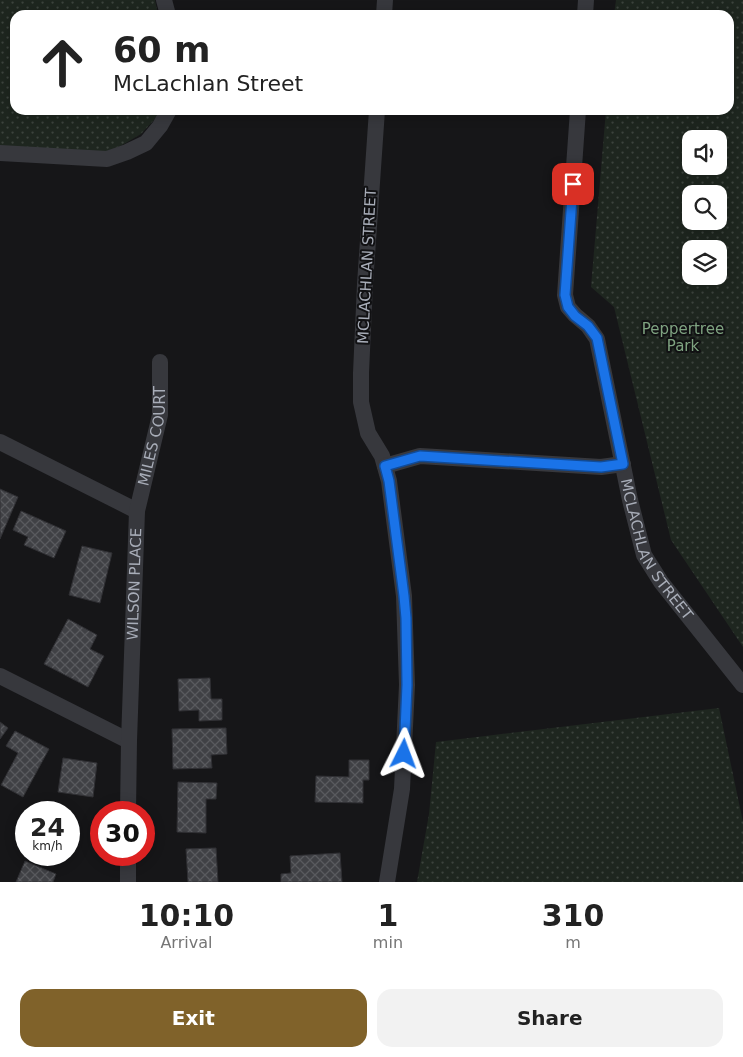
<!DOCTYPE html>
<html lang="en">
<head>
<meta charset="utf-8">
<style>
	body { margin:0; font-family:"DejaVu Sans",sans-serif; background:#f2f2f2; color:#222; height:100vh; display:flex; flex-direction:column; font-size:19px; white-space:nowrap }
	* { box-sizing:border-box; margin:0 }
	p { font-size:16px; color:#767676 }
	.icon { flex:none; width:28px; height:28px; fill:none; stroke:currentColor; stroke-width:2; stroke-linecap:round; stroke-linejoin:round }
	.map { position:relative; height:882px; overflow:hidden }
	.side { display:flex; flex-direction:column; background:#fff; flex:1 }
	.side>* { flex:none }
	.banner { position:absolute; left:10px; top:10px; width:724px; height:105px; border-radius:15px; box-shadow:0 2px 12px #0003; background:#fff; color:#222; overflow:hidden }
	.buttons { position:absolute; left:682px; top:130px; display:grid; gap:10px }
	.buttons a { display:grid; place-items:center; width:45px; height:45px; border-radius:10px; background:#fff; box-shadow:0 2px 12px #0003; font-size:25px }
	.speed { position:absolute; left:15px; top:801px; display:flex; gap:10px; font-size:25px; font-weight:700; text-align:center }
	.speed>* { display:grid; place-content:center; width:65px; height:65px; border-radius:50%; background:#fff; box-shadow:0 2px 12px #0003; line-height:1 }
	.speed small { font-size:12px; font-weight:400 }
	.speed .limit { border:8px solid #d22; background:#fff; color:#111 }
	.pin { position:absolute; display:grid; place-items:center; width:42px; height:42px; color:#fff; margin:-21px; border-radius:10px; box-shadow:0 2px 8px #0006 }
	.me { position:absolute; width:55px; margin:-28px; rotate:3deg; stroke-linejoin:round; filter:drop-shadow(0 0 4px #0008) }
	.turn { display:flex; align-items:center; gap:18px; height:105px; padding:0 20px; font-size:22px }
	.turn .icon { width:65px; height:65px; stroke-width:2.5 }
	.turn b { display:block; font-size:35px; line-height:42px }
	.eta { display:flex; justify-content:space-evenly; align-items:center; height:85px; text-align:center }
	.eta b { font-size:30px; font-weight:700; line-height:35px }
	.button { display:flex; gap:10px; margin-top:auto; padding:10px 20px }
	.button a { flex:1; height:58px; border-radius:15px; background:#80622a; color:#fff; font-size:20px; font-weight:700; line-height:58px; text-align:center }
	.button a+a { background:#f2f2f2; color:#222 }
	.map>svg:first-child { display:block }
	.grass { fill:url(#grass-dots); fill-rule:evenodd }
	.building { fill:url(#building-cross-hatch); stroke:#303034 }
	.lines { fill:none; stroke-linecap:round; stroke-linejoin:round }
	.minor { stroke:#37383d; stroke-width:16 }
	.route-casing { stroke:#114b97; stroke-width:12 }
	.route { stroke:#1a73e8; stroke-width:9 }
	.labels { text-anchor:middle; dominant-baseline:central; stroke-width:4; stroke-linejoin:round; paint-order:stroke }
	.street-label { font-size:15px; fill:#a8adb8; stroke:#111113 }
	.park-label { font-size:15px; fill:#7fa381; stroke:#111113 }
</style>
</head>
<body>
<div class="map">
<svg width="743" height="882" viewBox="0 0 743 882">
	<defs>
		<pattern id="grass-dots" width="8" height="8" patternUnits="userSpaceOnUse" patternTransform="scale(1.25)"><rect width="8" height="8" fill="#1e261f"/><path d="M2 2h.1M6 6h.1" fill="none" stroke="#3c433d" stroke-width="1.8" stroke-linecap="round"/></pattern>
		<pattern id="building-cross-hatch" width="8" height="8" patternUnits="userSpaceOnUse" patternTransform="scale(1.25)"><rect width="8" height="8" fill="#404145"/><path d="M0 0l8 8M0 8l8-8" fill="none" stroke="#595a5e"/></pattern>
	</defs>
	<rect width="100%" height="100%" fill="#161618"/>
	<g class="grass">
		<polygon points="0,0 155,0 158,15 15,15 15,110 161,110 154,120 141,134 124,144 105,154 0,148"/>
		<path d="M616,0H743V647L671,540L614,307L591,287L606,110H729V15H614ZM691,139H719V166H691ZM691,194H719V221H691ZM691,249H719V276H691Z"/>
		<polygon points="719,708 743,822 743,882 417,882 429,814 436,742"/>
	</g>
	<g class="building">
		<polygon points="0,489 18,497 0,539"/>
		<polygon points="21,511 66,531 54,558 24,545 28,537 13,530"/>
		<polygon points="82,546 112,553 100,603 69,595"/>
		<polygon points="68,619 97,635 90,649 104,656 88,687 44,664"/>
		<polygon points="210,678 211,699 222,699 222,720 199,721 199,710 179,711 178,679"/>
		<polygon points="0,722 8,728 0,739"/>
		<polygon points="226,728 227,754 211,755 212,768 173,769 172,729"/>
		<polygon points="15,731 49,749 23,797 1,785 18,753 6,746"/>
		<polygon points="63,758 97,763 93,797 58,792"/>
		<polygon points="349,760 369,760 369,780 363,780 363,803 315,802 316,776 349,777"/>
		<polygon points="178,782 217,783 216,799 206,799 206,833 177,832"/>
		<polygon points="216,848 218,882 188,882 186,849"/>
		<polygon points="340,853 342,882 281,882 281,874 291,873 290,856"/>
		<polygon points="25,861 56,874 53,882 16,882"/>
	</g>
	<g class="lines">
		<g class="minor">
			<polyline points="164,0 168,15"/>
			<polyline points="384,15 385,0"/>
			<polyline points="585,15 586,0"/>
			<polyline points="377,110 365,284 361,373 361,402 368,433 382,456 389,481 404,596 407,685 402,789 387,882"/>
			<path id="s1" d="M578,110L565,295L568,307L575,315L588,326L597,339L630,500L644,555L661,582L743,685"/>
			<polyline points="0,153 107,159 127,152 146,143 160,126 169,110"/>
			<polyline points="0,442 137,511"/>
			<polyline points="385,466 420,456 601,467 623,464"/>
			<polyline points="0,676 129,741"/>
			<path id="s2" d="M128,812L129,741L137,511L160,415V362"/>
			<polyline points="128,882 128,855"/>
		</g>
	</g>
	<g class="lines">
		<defs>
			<polyline id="route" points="404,754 407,685 406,618 404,596 389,481 385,466 420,456 601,467 623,464 597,338 588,326 575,316 568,307 565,295 573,184"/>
		</defs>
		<use href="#route" class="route-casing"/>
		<use href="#route" class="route"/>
	</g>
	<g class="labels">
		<g class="street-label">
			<text transform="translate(367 266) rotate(-87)">MCLACHLAN STREET</text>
			<text stroke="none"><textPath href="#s2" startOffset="378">MILES COURT</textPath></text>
			<text stroke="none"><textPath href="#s1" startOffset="462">MCLACHLAN STREET</textPath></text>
			<text stroke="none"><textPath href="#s2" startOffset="228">WILSON PLACE</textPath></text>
		</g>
		<g class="park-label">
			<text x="683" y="329">Peppertree<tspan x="683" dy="17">Park</tspan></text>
		</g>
	</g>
</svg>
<div class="buttons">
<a><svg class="icon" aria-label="sound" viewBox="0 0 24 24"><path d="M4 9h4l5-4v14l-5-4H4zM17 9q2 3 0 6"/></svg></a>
<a><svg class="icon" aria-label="search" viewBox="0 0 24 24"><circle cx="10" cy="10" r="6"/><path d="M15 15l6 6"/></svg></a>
<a><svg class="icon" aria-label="layers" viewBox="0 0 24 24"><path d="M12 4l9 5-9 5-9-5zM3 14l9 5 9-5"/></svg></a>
</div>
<div class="speed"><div>24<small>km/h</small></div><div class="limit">30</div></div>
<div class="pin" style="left:573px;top:184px;background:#d93025"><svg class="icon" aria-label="arrive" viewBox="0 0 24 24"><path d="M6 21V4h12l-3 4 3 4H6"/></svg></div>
<svg class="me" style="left:404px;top:754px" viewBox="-20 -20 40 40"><path d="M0-17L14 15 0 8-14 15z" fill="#1a73e8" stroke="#fff" stroke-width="4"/></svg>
<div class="banner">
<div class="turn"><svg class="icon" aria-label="ahead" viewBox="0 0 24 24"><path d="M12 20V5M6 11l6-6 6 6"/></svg><div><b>60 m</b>McLachlan Street</div></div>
</div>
</div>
<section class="side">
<div class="eta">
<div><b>10:10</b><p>Arrival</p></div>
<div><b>1</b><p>min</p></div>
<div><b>310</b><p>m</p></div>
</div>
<div class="button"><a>Exit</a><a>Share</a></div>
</section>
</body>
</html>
